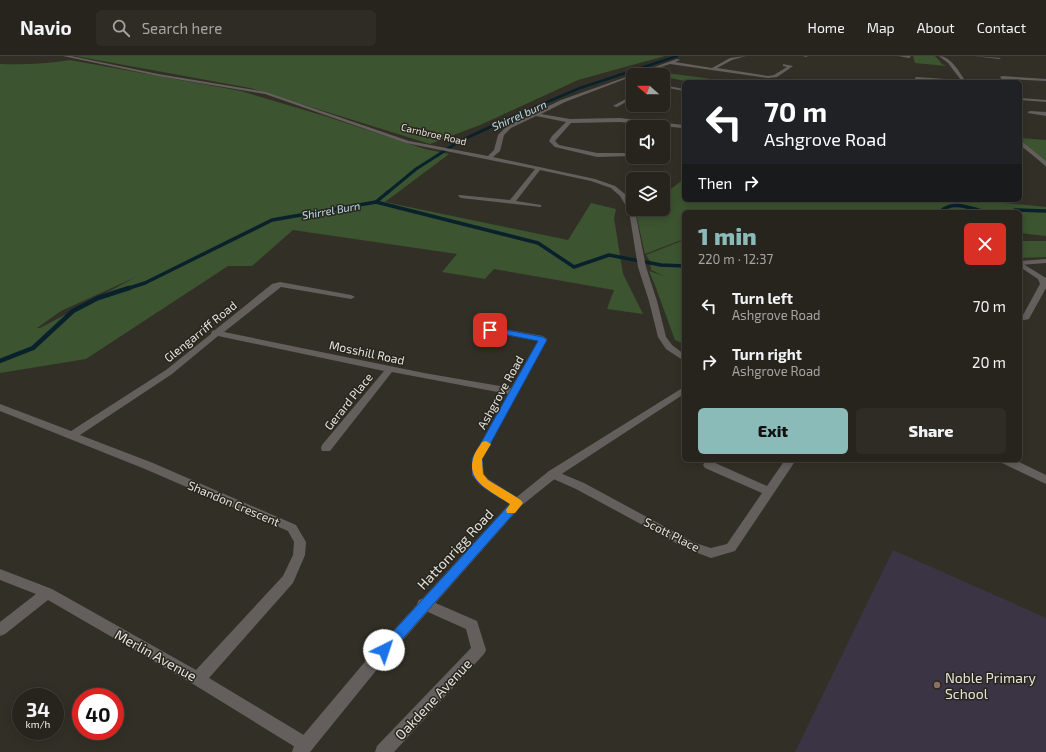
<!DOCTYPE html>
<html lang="en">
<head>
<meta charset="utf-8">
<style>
	body { margin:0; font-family:"Exo 2",sans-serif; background:#2e2c25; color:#f1f3f6; height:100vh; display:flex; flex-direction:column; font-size:15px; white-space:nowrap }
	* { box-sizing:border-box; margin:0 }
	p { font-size:13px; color:#a4a4a3 }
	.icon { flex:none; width:22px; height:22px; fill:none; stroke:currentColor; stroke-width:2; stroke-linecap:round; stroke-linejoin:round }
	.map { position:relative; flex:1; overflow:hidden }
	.drawer { position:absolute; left:682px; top:154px; width:340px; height:252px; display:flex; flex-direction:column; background:#26241c; border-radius:6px; box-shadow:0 2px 10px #0003,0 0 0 1px #42413b }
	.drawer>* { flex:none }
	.guide { position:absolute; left:682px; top:24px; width:340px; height:122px; border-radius:6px; box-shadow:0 2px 10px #0003,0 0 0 1px #42413b; background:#202124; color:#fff; overflow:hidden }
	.needle { width:26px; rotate:291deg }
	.controls { position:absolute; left:626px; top:12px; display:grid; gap:8px }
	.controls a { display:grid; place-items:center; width:44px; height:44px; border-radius:6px; background:#26241c; box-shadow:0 2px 10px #0003,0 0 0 1px #42413b; font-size:20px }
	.speed { position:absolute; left:12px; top:632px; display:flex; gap:8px; font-size:20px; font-weight:700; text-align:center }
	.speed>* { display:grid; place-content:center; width:52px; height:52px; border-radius:50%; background:#26241c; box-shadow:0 2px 10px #0003,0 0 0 1px #42413b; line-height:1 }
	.speed small { font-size:10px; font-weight:400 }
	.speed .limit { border:6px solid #d22; background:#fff; color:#111 }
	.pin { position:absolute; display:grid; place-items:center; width:34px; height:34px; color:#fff; margin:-17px; border-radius:8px; box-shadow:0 2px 6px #0006 }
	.me { position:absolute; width:44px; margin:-22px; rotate:41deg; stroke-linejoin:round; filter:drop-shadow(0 0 3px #0008) }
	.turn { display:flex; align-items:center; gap:14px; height:84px; padding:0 16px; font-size:18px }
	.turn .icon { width:52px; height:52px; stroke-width:2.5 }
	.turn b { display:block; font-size:28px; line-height:34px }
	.then { display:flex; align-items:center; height:38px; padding:0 16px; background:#0003; gap:8px; font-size:15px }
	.round { display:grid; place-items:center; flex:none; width:42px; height:42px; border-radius:6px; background:#2e2c25 }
	.head { display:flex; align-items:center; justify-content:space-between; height:68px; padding:0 16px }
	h1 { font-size:24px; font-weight:800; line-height:30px; color:#8bbbb9 }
	.cta { display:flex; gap:8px; margin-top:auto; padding:8px 16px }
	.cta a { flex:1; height:46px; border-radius:6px; background:#8bbbb9; color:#111; font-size:16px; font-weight:800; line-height:46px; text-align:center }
	.cta a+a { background:#2e2c25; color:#f1f3f6 }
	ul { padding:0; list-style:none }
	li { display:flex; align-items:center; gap:12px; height:56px; padding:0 16px }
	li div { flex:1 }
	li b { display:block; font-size:15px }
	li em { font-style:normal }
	header { display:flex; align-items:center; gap:24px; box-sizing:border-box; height:56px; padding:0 20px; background:#26241c; border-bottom:1px solid #42413b }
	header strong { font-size:19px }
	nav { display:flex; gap:22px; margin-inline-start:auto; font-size:14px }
	.search { width:280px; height:36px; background:#2e2c25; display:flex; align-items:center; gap:10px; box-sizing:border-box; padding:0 14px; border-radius:6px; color:#a4a4a3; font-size:15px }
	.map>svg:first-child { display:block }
	.education { fill:#3a3444 }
	.green { fill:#3c542f; fill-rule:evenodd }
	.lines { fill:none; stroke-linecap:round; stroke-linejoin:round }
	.stream-far3 { stroke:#09212c; stroke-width:2.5 }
	.stream-far2 { stroke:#09212c; stroke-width:3 }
	.stream-far1 { stroke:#09212c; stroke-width:3.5 }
	.stream { stroke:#09212c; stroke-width:4.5 }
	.minor { fill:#645f5d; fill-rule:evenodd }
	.tertiary { fill:#645f5d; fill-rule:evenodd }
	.route { fill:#1a73e8; stroke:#114b97 }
	.slow { fill:#f59e0b }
	.education-dot { fill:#8d6e63; stroke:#28261c; stroke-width:1.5 }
	.labels { text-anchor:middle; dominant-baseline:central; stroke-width:3; stroke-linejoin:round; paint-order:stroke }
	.far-street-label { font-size:10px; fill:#e3e2dc; stroke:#28261c }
	.far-water-label { font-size:11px; font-style:italic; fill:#bae0f3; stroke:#28261c }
	.street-label { font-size:12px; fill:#e3e2dc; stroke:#28261c }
	.near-street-label { font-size:14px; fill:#e3e2dc; stroke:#28261c }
	.near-poi-label { font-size:14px; fill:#e3e2dc; stroke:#28261c; text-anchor:start }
</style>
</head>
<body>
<header>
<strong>Navio</strong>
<div class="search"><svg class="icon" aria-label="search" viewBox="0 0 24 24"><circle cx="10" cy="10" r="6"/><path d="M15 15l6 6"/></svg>Search here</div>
<nav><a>Home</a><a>Map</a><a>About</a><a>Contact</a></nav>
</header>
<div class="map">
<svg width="1046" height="696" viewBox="0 0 1046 696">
	<rect width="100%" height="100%" fill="#323026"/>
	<polygon class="education" points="893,494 1046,562 1046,696 795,696"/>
	<g class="green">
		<polygon points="75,0 665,0 578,24 480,69 430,88 250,32"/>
		<polygon points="913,0 935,0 942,8 946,10 915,7"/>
		<path d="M70,4L241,35L328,61L425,93L449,98L385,146L568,184L591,147L616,153L614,162L623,218L643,258L607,253L614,234L494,213L485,223L442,216L457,198L293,174L252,210H228L86,303L0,317V8C24,9 46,8 70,4ZM136,221L40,272H37L61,255Z"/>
		<polygon points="651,15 735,26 692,26 663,21 663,19 643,18"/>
		<polygon points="1020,82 1046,84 1046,111 1020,87"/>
		<polygon points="684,123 684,144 986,144 1005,147 1046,151 1046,180 1020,177 1020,156 684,156 684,183 645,198 635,153 663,153 663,139"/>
		<polygon points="684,184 684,288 675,284 656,232 649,215 664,220 651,214 650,205 646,199"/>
		<polygon points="1020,185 1046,185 1046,201 1020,202"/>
	</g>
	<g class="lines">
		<polyline class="stream-far3" points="512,61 580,32 677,0"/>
		<polyline class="stream-far2" points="387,137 416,113 460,85 514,60"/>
		<g class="stream-far1">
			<polyline points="376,146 388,136"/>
			<path d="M940,156C953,143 971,153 986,156"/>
			<polyline points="1011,156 1015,154 1046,155"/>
			<polyline points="126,233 145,227 272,164 376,146 538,187 574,211 609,199 661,209 684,210"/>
		</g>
		<polyline class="stream" points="0,305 33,292 73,255 98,242 129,232"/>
		<g class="minor">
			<polygon points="63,0 71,0 158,18 266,36 409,85 488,100 494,94 498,79 507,70 561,44 677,3 680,4 675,6 712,12 730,2 746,0 732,4 717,12 768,20 774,19 787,11 783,10 783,8 793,10 777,21 768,22 670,8 638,19 633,19 633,20 565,46 541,58 570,63 620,62 684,69 682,72 620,66 571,67 555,85 559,89 597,97 631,97 633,98 633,100 597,101 555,91 549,85 552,80 566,66 536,60 511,72 504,79 500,95 493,101 595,123 615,130 625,138 635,155 646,211 657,245 666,281 672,289 684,298 684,305 666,293 658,281 649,245 638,211 629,155 620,140 611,132 591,125 540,114 516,145 541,149 541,151 461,142 458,140 459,139 510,144 535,113 406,87 265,38 158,20"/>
			<polygon points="803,0 808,0 806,1"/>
			<polygon points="898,0 910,0 911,1 909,2"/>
			<path d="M939,0C951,0 960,17 966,26L918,23L917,26H913L916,21L961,24L948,7Z"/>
			<polygon points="974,0 1001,2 999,3"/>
			<polygon points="1002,20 1046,23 1046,25 1006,23 1009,26 1004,26 1000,21"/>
			<polygon points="663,29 684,33 684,35 663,31"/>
			<polygon points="633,39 633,42 617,51 613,50"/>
			<polygon points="1020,42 1046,44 1046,46 1020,44"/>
			<polygon points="1030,55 1046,56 1046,60 1028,57 1028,56"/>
			<polygon points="1020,84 1046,105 1046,110 1020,89"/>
			<path d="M634,101H650C646,104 638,104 634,101Z"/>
			<polygon points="1020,206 1046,222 1046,232 1030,261 1029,263 1020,265 1020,259 1023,259 1040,228 1038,223 1020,211"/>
			<polygon points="280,226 351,239 355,241 351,243 281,231 224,276 424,317 511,332 538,285 477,274 473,271 474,269 477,268 543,280 547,283 482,403 484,418 488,423 521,444 523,447 521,450 517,451 480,429 472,419 472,403 508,338 392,316 330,395 322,395 321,392 322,389 384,315 218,280 172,318 80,379 153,407 296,469 306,486 305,499 293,527 209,622 312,684 314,689 312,694 308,696 300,694 193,628 48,544 5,578 0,580 0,566 36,538 0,524 0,513 52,533 196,614 283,520 293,499 294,486 288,475 145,413 0,355 0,348 71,375 166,314 211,278 212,275 215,274 272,228"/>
			<polygon points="785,404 796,404 735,495 711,502 687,493 576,433 549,421 547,418 549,415 553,414 584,427 695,487 711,492 727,488 762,437 705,412 703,409 705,406 713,406 767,430"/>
			<polygon points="1001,404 1015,404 1046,419 1046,428 1002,407"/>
			<polygon points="424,542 477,565 486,594 484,598 394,696 375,696 377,690 471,592 466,573 419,552 417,548 419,544"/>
		</g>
		<g class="tertiary">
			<polygon points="1046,203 1046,207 1020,209 1020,205"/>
			<polygon points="684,331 684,338 557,421 521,450 379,611 310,696 292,696 294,690 369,601 513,444 549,415"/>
		</g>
	</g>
	<path class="route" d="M490,271L543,281L547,284L482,403L483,418L488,424L521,444L523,447L389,598L384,600L380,598L378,594L380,590L510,448C501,442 476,429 473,419C472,414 473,408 472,403L538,285L487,275V272Z"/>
	<path class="slow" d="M486,385L491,388L482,403L483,418L488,424L521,444L523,447L515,457H507L506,454L510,448C494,437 466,426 473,403C474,397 479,391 482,386Z"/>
	<circle class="education-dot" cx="937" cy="629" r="4"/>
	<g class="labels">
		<g class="far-street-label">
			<text transform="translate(434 78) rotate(13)">Carnbroe Road</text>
		</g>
		<g class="far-water-label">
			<text transform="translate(519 59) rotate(-24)">Shirrel burn</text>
			<text transform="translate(331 154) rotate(-10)">Shirrel Burn</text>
		</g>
		<g class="street-label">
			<text transform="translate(200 275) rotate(-39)">Glengarriff Road</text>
			<text transform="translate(367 296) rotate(12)">Mosshill Road</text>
			<text transform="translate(500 336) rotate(-61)">Ashgrove Road</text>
			<text transform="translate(348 345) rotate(-51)">Gerard Place</text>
			<text transform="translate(234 447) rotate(23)">Shandon Crescent</text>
			<text transform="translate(672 478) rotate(27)">Scott Place</text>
		</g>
		<g class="near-street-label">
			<text transform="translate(455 493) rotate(-47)">Hattonrigg Road</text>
			<text transform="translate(156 599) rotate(29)">Merlin Avenue</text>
			<text transform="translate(433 643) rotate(-47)">Oakdene Avenue</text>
		</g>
		<g class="near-poi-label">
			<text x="945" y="621">Noble Primary<tspan x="945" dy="16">School</tspan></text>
		</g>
	</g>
</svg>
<div class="controls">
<a><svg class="needle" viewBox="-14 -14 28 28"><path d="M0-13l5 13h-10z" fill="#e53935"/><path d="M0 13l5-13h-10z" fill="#a4a4a3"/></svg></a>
<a><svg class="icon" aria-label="sound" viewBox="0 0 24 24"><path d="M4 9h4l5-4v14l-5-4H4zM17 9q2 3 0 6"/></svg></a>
<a><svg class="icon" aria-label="layers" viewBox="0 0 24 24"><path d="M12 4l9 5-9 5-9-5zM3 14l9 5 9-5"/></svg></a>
</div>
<div class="speed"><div>34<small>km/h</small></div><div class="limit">40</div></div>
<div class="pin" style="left:490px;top:274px;background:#d93025"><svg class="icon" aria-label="arrive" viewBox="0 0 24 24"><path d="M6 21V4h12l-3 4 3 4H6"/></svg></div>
<svg class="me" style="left:384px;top:594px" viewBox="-20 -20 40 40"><circle r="19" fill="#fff"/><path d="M0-13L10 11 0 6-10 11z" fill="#1a73e8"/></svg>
<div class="guide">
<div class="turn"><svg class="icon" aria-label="left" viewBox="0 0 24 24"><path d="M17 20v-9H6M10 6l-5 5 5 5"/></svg><div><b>70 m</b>Ashgrove Road</div></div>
<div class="then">Then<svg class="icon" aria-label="right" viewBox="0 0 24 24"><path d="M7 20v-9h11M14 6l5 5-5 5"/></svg></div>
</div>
<section class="drawer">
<div class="head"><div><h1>1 min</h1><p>220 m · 12:37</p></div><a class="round" style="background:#d93025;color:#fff"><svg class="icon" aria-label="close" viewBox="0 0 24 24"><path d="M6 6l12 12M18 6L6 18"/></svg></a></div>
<ul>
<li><svg class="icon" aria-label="left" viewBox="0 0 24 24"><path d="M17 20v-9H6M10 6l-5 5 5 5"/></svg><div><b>Turn left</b><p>Ashgrove Road</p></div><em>70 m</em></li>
<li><svg class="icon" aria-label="right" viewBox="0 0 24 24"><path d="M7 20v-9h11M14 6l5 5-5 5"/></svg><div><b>Turn right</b><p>Ashgrove Road</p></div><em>20 m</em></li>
</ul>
<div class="cta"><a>Exit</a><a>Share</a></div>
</section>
</div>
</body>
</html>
